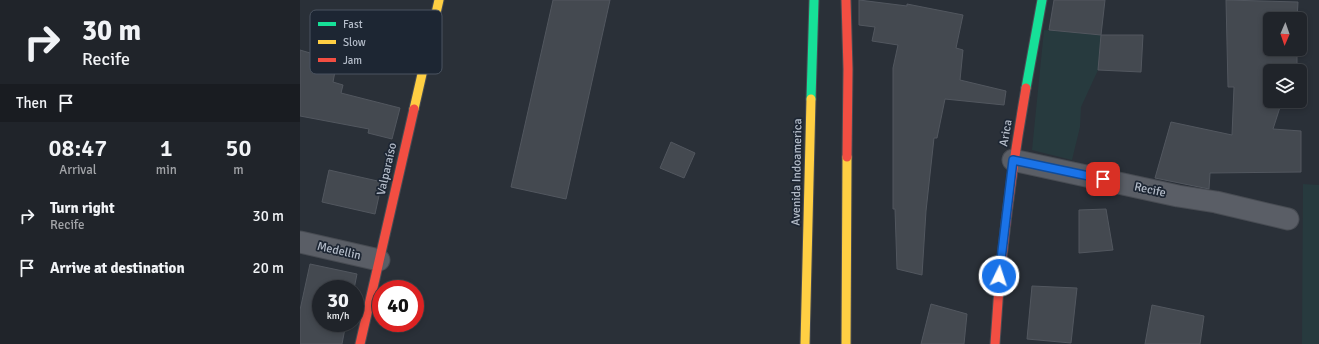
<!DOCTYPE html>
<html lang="en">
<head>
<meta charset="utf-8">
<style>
	body { margin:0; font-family:Signika,sans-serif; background:#2d3036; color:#f1f3f6; height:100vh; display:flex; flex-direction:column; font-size:15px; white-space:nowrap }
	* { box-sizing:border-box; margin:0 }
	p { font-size:13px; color:#a2a4a8 }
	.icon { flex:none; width:22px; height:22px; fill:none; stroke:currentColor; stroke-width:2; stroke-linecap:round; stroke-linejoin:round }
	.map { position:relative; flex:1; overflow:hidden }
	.drawer { display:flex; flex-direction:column; background:#20242a; width:300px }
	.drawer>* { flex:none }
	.top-card { background:#20242a; color:#f1f3f6; overflow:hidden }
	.needle { width:26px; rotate:182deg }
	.tools { position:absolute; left:963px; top:12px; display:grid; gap:8px }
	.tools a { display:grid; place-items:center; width:44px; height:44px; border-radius:6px; background:#20242a; box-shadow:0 2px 6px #0003,0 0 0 1px #3d4147; font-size:20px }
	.speed { position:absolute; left:12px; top:280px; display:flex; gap:8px; font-size:20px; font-weight:700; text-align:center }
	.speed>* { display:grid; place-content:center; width:52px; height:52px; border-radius:50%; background:#20242a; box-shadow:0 2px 6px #0003,0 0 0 1px #3d4147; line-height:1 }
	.speed small { font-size:10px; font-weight:400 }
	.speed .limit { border:6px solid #d22; background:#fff; color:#111 }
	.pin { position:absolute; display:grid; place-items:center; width:34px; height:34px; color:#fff; margin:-17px; border-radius:8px; box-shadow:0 2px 6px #0006 }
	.me { position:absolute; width:44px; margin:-22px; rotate:4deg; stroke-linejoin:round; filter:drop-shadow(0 0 3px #0008) }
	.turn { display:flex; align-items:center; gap:14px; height:84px; padding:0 16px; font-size:18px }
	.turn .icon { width:52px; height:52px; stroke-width:2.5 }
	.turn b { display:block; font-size:28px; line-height:34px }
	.then { display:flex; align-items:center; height:38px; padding:0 16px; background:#0003; gap:8px; font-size:15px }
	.eta { display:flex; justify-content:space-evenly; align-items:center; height:68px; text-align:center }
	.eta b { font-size:24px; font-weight:600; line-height:28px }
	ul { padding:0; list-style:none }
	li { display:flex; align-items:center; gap:12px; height:52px; padding:0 16px }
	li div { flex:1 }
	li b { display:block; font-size:15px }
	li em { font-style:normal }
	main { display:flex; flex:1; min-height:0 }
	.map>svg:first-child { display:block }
	.green { fill:#273a3e }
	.building { fill:#444950; stroke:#52575f }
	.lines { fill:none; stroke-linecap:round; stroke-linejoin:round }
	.street-casing { stroke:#484c53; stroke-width:23 }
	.fast-casing { stroke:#484c53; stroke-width:11 }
	.slow-casing { stroke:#484c53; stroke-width:11 }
	.jam-casing { stroke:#484c53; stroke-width:11 }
	.street { stroke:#5a5e66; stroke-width:21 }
	.fast { stroke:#16e098; stroke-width:9 }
	.slow { stroke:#ffcf43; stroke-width:9 }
	.jam { stroke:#f24e42; stroke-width:9 }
	.route-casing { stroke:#114b97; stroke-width:10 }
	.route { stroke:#1a73e8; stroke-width:7 }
	.labels { text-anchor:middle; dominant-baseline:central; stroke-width:3.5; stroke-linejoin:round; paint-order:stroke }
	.street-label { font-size:12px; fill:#b4bcc9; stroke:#1d2633 }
	.key { fill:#1d2633; stroke:#4a5360; stroke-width:1 }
	.key-label { font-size:11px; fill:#b4bcc9 }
</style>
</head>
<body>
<main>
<section class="drawer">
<div class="top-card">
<div class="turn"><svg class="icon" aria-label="right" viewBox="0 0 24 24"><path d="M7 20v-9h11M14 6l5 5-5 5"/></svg><div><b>30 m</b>Recife</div></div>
<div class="then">Then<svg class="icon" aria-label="arrive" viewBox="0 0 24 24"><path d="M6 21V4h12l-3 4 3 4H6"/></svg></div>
</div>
<div class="eta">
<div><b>08:47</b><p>Arrival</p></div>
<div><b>1</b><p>min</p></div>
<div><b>50</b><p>m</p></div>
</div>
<ul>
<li><svg class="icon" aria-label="right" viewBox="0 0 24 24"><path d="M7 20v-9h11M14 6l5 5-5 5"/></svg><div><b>Turn right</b><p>Recife</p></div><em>30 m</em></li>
<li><svg class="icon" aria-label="arrive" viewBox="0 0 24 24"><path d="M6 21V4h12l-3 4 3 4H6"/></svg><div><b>Arrive at destination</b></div><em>20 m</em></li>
</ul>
</section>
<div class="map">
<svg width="1019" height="344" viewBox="0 0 1019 344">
	<rect width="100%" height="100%" fill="#2a3038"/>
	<g class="green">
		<polygon points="744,30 801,35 798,70 781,107 780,127 772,160 732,150"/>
		<polygon points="1003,184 1019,185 1019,344 1002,344"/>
	</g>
	<g class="building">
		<polygon points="253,0 310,0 266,199 211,187"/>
		<polygon points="559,0 607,6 607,4 663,15 656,48 663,50 660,80 706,91 704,105 645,99 637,138 634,138 626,211 622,275 597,269 595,209 593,209 593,68 598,45 572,41 575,27 559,25"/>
		<polygon points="754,0 805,0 801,35 749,30"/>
		<polygon points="926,0 998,2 997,19 970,19 970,49 997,49 997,71 970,71 970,101 982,101 973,129 1001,131 1001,172 910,173 909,189 855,178 871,122 932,135 934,87 928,87"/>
		<polygon points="801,35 843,35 841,72 798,70"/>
		<polygon points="0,50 37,61 33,82 43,85 41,93 100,108 92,139 68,133 69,129 0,116"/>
		<polygon points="371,142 395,153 384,178 360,168"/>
		<polygon points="29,170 82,182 75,214 22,202"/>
		<polygon points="806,209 813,250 779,253 779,210"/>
		<polygon points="10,264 57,274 54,289 21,289 21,323 46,323 42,344 0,344 0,310"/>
		<polygon points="732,286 777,288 771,343 727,339"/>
		<polygon points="631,304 667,314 664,344 621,344"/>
		<polygon points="852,305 904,316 900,344 845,344"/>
	</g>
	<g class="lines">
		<defs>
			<g id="street">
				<polyline points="713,160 878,196 916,202 988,219"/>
				<polyline points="0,242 79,260"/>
			</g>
			<g id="fast">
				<polyline points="726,88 742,0"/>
				<polyline points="511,99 514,0"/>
			</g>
			<g id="slow">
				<polyline points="114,109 139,0"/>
				<polyline points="505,344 511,99"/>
				<polyline points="546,344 547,157"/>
			</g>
			<g id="jam">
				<polyline points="546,0 548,69 547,157"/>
				<polyline points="60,344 114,109"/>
				<path d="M695,344C700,258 711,173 726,88"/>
			</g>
		</defs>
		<use href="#street" class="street-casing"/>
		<use href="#fast" class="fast-casing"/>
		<use href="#slow" class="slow-casing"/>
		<use href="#jam" class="jam-casing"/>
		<use href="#street" class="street"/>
		<use href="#fast" class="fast"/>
		<use href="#slow" class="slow"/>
		<use href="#jam" class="jam"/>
	</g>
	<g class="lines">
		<defs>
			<polyline id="route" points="699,276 713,160 803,179"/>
		</defs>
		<use href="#route" class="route-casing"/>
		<use href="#route" class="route"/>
	</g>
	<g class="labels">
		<g class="street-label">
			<text transform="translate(706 133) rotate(-80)">Arica</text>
			<text transform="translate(87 169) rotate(-77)">Valparaíso</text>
			<text transform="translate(497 172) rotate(-89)">Avenida Indoamerica</text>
			<text transform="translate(850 190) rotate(12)">Recife</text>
			<text transform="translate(39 251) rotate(13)">Medellin</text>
		</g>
	</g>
	<rect x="10" y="10" width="132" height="64" rx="6" class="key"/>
	<rect x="18" y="22" width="18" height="4" fill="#16e098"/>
	<rect x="18" y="40" width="18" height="4" fill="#ffcf43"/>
	<rect x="18" y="58" width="18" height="4" fill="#f24e42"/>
	<g class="key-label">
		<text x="43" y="28">Fast</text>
		<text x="43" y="46">Slow</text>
		<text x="43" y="64">Jam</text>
	</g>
</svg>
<div class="tools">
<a><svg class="needle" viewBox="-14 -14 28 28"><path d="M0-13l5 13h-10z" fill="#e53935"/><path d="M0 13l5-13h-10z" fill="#a2a4a8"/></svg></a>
<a><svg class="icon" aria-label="layers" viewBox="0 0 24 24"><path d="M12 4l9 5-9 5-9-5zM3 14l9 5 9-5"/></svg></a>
</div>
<div class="speed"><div>30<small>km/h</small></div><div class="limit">40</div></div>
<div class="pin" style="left:803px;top:179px;background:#d93025"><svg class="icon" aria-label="arrive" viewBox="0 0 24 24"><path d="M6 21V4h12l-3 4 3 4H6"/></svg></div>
<svg class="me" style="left:699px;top:276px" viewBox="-20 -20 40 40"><circle r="17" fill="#1a73e8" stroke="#fff" stroke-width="3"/><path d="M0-11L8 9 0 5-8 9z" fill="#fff"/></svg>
</div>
</main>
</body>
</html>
